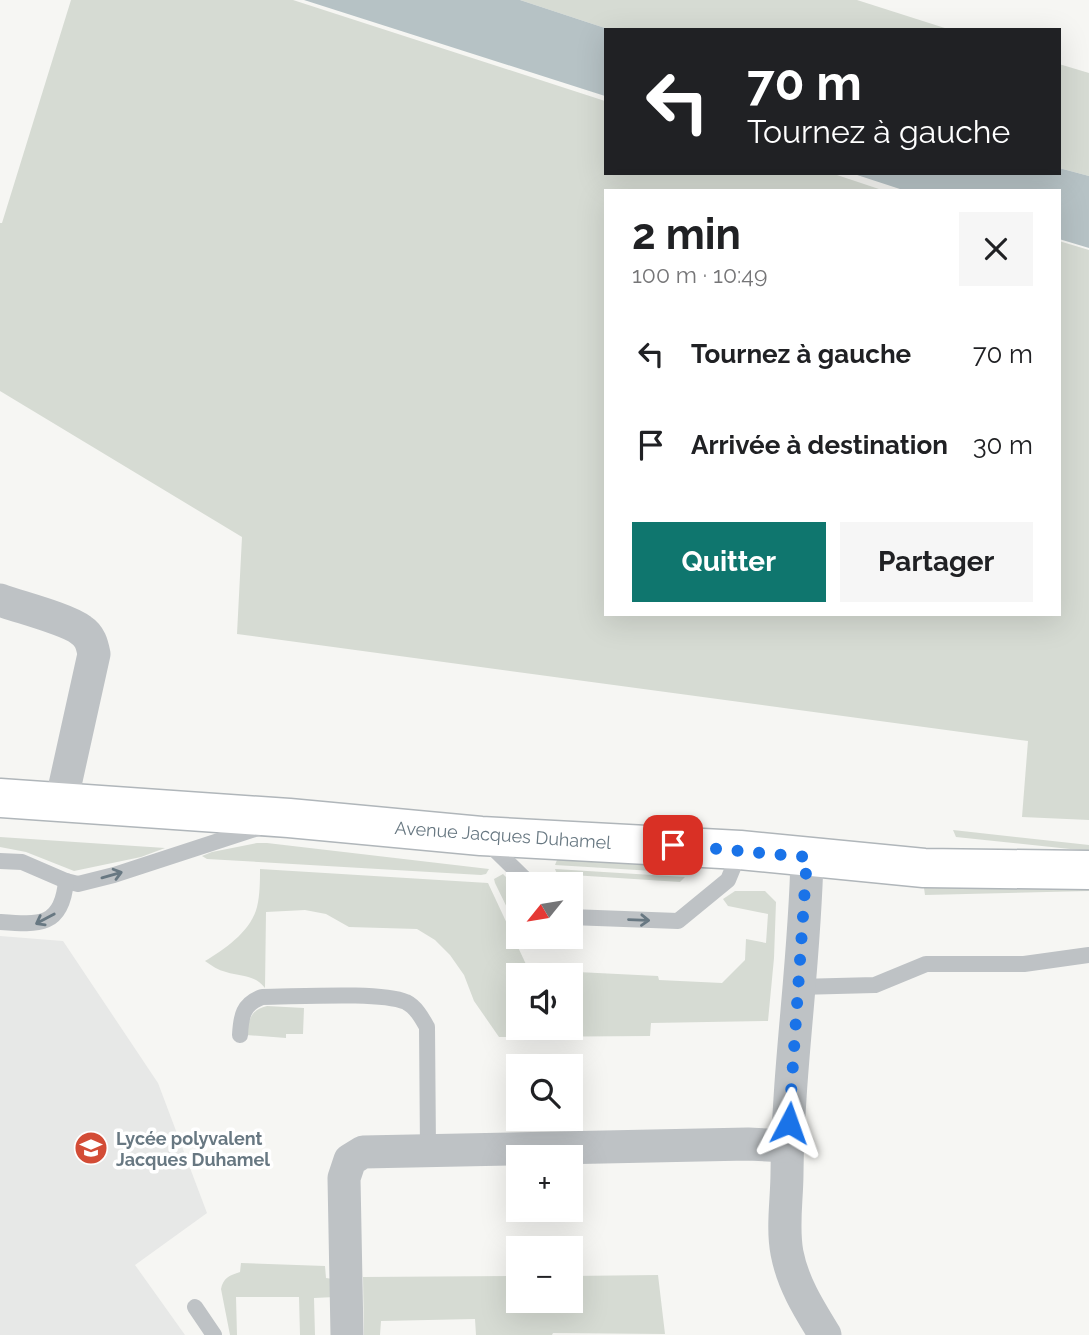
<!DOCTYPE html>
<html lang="fr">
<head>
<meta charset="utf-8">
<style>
	body { margin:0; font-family:Raleway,sans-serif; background:#f6f6f6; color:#202124; height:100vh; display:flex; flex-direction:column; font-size:26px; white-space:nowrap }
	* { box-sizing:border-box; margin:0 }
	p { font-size:23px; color:#757577 }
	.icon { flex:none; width:38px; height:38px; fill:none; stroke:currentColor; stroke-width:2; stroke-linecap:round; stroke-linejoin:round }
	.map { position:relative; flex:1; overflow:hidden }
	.panel { position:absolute; left:604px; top:189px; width:457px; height:427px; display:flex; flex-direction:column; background:#fff; border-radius:0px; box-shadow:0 7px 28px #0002 }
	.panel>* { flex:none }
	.top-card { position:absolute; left:604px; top:28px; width:457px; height:147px; border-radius:0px; box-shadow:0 7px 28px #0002; background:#202124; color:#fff; overflow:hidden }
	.needle { width:46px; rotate:240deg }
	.fabs { position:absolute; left:506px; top:872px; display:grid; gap:14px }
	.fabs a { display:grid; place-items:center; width:77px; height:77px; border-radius:0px; background:#fff; box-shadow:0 7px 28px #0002; font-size:35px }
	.pin { position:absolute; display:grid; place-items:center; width:60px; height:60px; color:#fff; margin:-30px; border-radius:14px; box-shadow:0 4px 10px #0006 }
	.me { position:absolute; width:77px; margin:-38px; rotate:4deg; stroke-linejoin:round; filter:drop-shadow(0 0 5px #0008) }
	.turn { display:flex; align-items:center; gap:24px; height:147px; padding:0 28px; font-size:32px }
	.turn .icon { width:91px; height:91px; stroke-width:2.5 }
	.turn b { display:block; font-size:49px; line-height:60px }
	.round { display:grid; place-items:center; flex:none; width:74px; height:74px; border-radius:0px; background:#f6f6f6 }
	.summary { display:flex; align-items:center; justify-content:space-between; height:119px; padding:0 28px }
	h1 { font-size:42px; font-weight:700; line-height:52px }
	.action { display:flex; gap:14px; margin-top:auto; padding:14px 28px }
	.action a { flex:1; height:80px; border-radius:0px; background:#0f766e; color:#fff; font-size:28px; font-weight:700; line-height:80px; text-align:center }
	.action a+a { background:#f6f6f6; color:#202124 }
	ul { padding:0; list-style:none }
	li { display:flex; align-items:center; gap:21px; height:91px; padding:0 28px }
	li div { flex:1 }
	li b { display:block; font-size:26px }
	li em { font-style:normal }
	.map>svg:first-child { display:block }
	.built { fill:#e7e8e7 }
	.green { fill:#d6dbd3 }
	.water { fill:#b6c2c5 }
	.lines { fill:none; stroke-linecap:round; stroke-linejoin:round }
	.secondary-casing { stroke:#b0b6ba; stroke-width:41 }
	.service { stroke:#bec2c5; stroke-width:16 }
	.minor { stroke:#bec2c5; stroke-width:33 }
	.secondary { stroke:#fff; stroke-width:38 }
	.oneway { stroke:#687882 }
	.route { stroke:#1a73e8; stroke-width:12; stroke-dasharray:0 21.6 }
	.labels { text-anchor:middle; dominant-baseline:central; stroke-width:7; stroke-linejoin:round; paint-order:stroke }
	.street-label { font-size:18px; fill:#687882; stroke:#fff }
	.poi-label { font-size:18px; font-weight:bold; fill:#687882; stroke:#fff; text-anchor:start }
</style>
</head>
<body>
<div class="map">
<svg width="1089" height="1335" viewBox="0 0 1089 1335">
	<rect width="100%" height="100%" fill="#f6f6f3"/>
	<polygon class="built" points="0,936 63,941 158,1083 207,1213 135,1265 185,1335 0,1335"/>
	<g class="green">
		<polygon points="71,0 293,0 605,101 606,173 831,173 885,191 606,191 606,614 1059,614 1059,241 1089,250 1089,820 1022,817 1028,741 237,634 242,537 0,391 0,223 2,223"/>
		<polygon points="520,0 857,0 951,30 611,30"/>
		<polygon points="1059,64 1089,73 1089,176 1059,168"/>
		<polygon points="953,830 1089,845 1089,851 956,837"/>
		<polygon points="0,837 165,848 141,857 74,871 26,852 0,847"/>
		<polygon points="257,843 267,843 489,869 486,874 481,875 207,859 202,856 212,852"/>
		<polygon points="562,859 683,865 686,873 555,865 557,860"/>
		<path d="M260,869L488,883L531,975H518V1027H570V975H553L557,971L658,976L659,980L722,983L745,960L746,939L766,943L768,914L728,906L723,899L735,891H765L776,902L774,958L768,1021L651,1023L650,1036L499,1037L474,1001L464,975L450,955L435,940L417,929L349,927L326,914L305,910L266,912L265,988C254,974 241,977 226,972C218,970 212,966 205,961C225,949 251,931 257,907C260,895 260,881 260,869Z"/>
		<polygon points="555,869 685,877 680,882 557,874"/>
		<polygon points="503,874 518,889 518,905 514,913 518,922 518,930 495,883 494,879"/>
		<polygon points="1089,886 1089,891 925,895 924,888"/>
		<path d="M267,1006L304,1008L303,1034H286V1038L246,1035C249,1020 250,1010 267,1006Z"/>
		<path d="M241,1263L325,1266L326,1278L333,1279L335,1297L314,1298L315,1335H300L299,1297H236L237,1335H230L221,1289C223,1278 230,1275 240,1272Z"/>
		<polygon points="658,1275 665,1334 553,1333 552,1335 476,1335 475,1319 381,1321 380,1335 364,1335 363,1277 518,1276 518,1300 570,1300 571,1276"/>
	</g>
	<g class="water">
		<polygon points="304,0 520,0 611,30 606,30 605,96"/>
		<polygon points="1059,168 1089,176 1089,248 1059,239 1059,191 906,191 851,173 1059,173"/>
	</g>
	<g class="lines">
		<defs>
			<polyline id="secondary" points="0,798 289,818 481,836 740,850 924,868 1089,870"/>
		</defs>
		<use href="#secondary" class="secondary-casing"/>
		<g class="service">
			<polyline points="487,842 530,884"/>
			<polyline points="0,861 22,862 66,881 78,884 114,875 258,828"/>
			<polyline points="570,917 678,921 728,880 740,851"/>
			<path d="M0,922C39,925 62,927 66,881"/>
			<polyline points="798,987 875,985 926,964 1024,964 1089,955"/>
			<path d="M240,1035C241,1016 243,1004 262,997C294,997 380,991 406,1002C416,1007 422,1018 427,1027L428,1150"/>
			<polyline points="195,1307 214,1335"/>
		</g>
		<g class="minor">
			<path d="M0,600C19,607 67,619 81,630C90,636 92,644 94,654L61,803"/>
			<path d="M807,857C805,963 788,1067 787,1173C787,1199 782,1227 787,1253C793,1284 809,1309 825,1335"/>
			<polyline points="347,1335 344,1178 350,1160 363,1152 748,1144 787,1146"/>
		</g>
		<use href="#secondary" class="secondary"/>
	</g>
	<defs><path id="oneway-shaft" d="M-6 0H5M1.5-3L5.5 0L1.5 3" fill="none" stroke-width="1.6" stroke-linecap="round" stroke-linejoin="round" transform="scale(1.75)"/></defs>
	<g class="oneway">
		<use href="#oneway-shaft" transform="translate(112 875) rotate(-16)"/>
		<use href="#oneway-shaft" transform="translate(45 919) rotate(152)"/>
		<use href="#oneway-shaft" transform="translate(639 920) rotate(2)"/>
	</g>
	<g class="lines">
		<polyline class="route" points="673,845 807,857 789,1123"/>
	</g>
	<defs>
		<symbol id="school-disc" viewBox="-11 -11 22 22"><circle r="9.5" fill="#d34c36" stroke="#fff"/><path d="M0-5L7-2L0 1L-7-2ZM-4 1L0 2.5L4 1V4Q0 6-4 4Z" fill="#fff"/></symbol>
	</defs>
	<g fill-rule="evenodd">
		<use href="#school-disc" x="72" y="1129" width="38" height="38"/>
	</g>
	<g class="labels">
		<g class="street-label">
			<text transform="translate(503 835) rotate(4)">Avenue Jacques Duhamel</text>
		</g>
		<g class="poi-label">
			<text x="116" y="1138">Lycée polyvalent<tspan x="116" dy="21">Jacques Duhamel</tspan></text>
		</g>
	</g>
</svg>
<div class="fabs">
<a><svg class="needle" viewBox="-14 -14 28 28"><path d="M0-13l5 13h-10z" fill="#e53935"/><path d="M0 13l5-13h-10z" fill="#757577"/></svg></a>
<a><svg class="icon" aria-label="sound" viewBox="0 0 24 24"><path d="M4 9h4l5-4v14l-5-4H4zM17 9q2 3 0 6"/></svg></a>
<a><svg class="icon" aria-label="search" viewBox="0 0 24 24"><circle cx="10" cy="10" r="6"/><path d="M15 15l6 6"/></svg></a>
<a>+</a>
<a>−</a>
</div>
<div class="pin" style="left:673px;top:845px;background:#d93025"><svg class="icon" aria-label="arrive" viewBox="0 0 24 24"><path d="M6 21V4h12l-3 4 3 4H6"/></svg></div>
<svg class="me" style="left:789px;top:1123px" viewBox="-20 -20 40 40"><path d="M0-17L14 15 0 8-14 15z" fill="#1a73e8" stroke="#fff" stroke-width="4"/></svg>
<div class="top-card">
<div class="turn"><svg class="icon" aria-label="left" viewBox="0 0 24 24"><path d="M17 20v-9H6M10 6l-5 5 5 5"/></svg><div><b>70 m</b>Tournez à gauche</div></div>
</div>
<section class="panel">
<div class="summary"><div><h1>2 min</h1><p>100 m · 10:49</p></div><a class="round"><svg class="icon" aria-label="close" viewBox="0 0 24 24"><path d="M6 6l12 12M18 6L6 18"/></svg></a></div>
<ul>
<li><svg class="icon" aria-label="left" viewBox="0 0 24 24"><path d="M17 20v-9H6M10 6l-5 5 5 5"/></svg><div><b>Tournez à gauche</b></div><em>70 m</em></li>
<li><svg class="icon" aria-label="arrive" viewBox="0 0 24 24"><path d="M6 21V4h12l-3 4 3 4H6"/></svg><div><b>Arrivée à destination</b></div><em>30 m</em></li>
</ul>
<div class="action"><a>Quitter</a><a>Partager</a></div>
</section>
</div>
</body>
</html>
